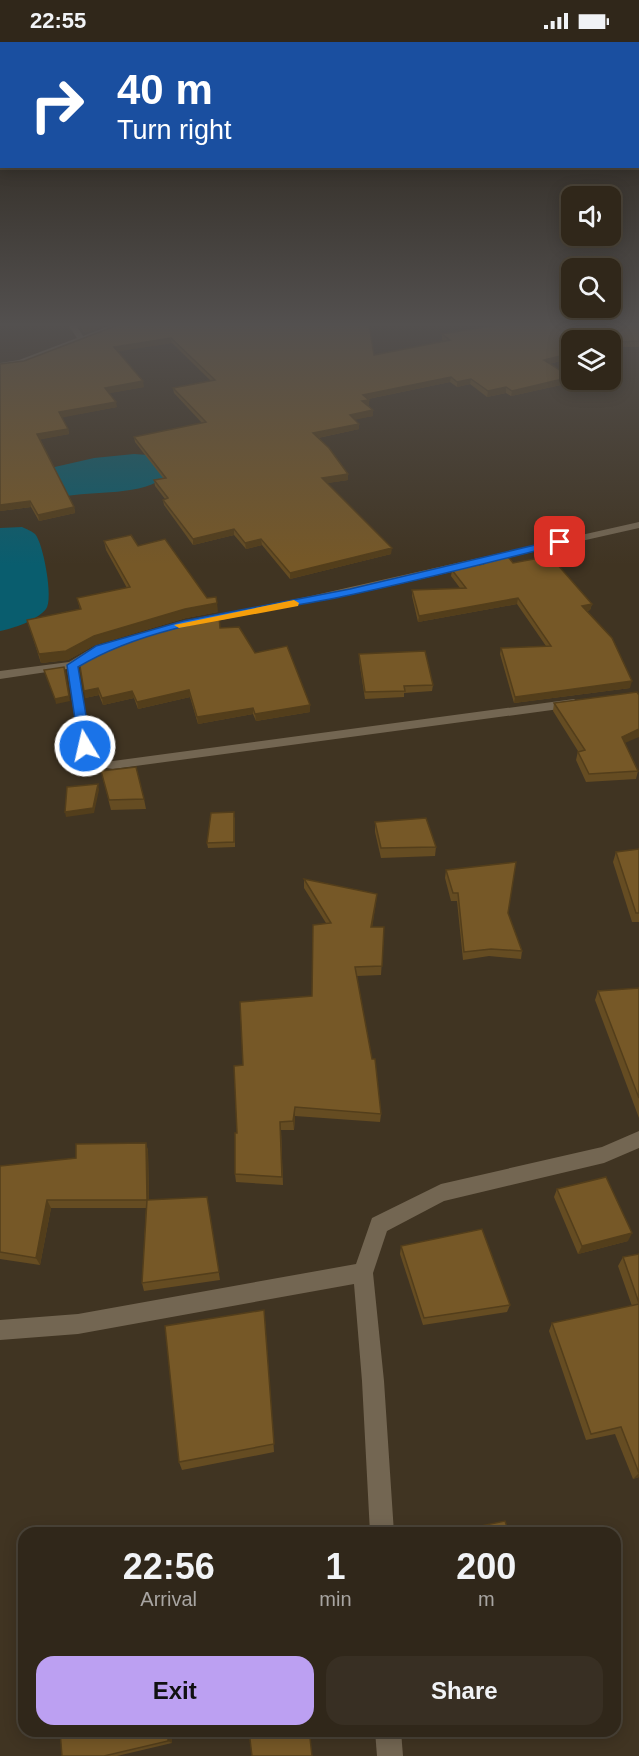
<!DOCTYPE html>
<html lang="en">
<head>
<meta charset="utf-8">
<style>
	body { margin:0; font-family:Arial,sans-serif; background:#382f23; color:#f1f3f6; height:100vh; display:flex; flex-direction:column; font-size:22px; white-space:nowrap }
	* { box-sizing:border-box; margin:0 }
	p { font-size:20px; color:#a8a5a2 }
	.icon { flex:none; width:33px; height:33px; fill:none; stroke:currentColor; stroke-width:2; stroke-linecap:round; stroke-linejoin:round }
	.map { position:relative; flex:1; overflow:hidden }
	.drawer { position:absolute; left:18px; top:1485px; width:603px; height:210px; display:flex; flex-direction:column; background:#30271a; border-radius:18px; box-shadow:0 3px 15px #0003,0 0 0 2px #4b4439 }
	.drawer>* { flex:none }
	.hud { position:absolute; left:0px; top:0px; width:639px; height:126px; box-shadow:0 3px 15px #0003,0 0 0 2px #4b4439; background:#1a4fa0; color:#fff; overflow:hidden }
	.controls { position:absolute; left:561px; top:144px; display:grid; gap:12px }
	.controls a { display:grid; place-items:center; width:60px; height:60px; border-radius:12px; background:#30271a; box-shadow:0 3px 15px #0003,0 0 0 2px #4b4439; font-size:30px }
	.pin { position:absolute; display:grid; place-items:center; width:51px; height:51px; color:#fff; margin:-26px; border-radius:12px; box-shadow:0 3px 9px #0006 }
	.me { position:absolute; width:66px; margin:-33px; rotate:351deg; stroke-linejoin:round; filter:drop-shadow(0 0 4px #0008) }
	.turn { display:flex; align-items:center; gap:21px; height:126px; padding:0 18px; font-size:27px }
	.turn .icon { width:78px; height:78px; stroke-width:2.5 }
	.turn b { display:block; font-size:42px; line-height:51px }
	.eta { display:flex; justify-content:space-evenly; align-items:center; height:102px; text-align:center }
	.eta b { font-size:36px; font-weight:700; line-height:42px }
	.cta { display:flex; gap:12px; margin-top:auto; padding:12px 18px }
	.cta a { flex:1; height:69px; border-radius:18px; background:#bca0f2; color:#111; font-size:24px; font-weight:700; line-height:69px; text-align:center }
	.cta a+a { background:#382f23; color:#f1f3f6 }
	.status { display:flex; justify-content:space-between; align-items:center; height:42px; padding:0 30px; background:#30271a; direction:ltr }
	.status svg { height:16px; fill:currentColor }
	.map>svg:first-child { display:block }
	.water { fill:#095d6e }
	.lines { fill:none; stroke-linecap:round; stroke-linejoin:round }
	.minor { fill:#736652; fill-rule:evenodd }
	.wall { fill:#654c22 }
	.shaded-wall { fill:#533e1b }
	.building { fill:#765827; stroke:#533e1b; stroke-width:1.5 }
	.route { fill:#1a73e8; stroke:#114b97; stroke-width:1.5 }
	.slow { fill:#f59e0b }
</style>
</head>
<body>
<div class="status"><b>22:55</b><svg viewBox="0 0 49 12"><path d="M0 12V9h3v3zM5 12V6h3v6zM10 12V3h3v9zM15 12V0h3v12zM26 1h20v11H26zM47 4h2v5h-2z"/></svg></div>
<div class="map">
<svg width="639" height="1714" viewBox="0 0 639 1714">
	<rect width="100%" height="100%" fill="#403422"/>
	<g class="water">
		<path d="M134,412L148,413L167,433C144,455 93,448 62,455L46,427L94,416Z"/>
		<path d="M22,485C26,487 32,489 35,492C43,500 54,558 46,567C36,579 14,586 0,589V486Z"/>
	</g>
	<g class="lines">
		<g class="minor">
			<polygon points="68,283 76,283 83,294 112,283 130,283 24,322 0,325 0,321 19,318 77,296"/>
			<polygon points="639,480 639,486 311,560 201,582 195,579 201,576 311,554"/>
			<polygon points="114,599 118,600 118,604 95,613 78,624 91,704 98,716 113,719 574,657 580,661 574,665 113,727 88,723 79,704 67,627 0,637 0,629 69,620 87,609"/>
			<polygon points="639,1089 639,1106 604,1121 444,1159 387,1189 373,1231 384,1339 394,1491 370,1491 362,1339 354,1242 78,1292 0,1298 0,1278 78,1272 356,1222 372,1176 441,1142 602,1105"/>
			<polygon points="375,1689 401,1689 403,1714 377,1714"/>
		</g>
	</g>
	<g class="wall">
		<polygon points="79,283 106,283 85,291"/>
		<polygon points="118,283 374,313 444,299 442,298 442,292 639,283 639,305 619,305 610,307 610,298 572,316 549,322 570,341 511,354 506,351 487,355 470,342 457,345 450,340 368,357 369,363 368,363 373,368 373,374 355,377 359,387 318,396 348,432 348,438 327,441 391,512 290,537 262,503 246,507 234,493 193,503 164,463 163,458 165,457 155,444 154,438 163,436 135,400 134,395 202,381 174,351 173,346 211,339 172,301 118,309 144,345 109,351 117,365 62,375 68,387 69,392 40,397 74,465 75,471 39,479 31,465 0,469 0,322 24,319"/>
		<polygon points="104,499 138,504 207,556 218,570 186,576 95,603 68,618 41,621 27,578 80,567 77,556 127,546 106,508"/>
		<polygon points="479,517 513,521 592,562 590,568 587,569 630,646 514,661 500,612 501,606 546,604 517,562 418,580 412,554 412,548 460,546 451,534 452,528 478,523"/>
		<polygon points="189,579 220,586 255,611 310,670 256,679 253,672 198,682 190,655 138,667 134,656 103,663 99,653 85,656"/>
		<polygon points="359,612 433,643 432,649 404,651 404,655 365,657 359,618"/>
		<polygon points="554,661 625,701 638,729 636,737 586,740 576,718 578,709 553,669"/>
		<polygon points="101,729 144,757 146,767 111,768"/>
		<polygon points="235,775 235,805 208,806 207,801"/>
		<polygon points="375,780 436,805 435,814 381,816 375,790"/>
		<polygon points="639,807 639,880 632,880 613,820 616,810"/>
		<polygon points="446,828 508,871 522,909 521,917 489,914 463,918 457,859 451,859 445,836"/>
		<polygon points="304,837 377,852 372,885 384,885 381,933 357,934 381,1072 380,1080 295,1074 294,1088 281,1088 283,1143 236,1140 235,1132 237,1091 312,954 326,881 304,846"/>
		<polygon points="639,946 639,1076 595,958 598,949"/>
		<polygon points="146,1101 148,1109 149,1158 207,1155 220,1238 144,1249 142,1241 146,1166 51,1166 40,1223 0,1217 0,1124 76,1116"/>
		<polygon points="557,1147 628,1199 578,1212 554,1155"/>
		<polygon points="401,1204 510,1263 507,1270 423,1283 400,1212"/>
		<polygon points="639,1212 639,1435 633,1437 615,1392 586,1398 549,1289 552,1281 632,1264 618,1224 623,1215"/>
		<polygon points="265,1278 274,1410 182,1428 179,1420"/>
		<polygon points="172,1689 172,1701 117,1714 62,1714"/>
	</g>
	<g class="shaded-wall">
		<polygon points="92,283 106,283 85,291 84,286"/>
		<polygon points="171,296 172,301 114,310 114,305"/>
		<polygon points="620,300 619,305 610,307 610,302"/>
		<polygon points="572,311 572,316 543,323 544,318"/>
		<polygon points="451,335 450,340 363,358 363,353"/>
		<polygon points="571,335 570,341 511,354 512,349"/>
		<polygon points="471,337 470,342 457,345 457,340"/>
		<polygon points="143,339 144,345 106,352 105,346"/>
		<polygon points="506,345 506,351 487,355 488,349"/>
		<polygon points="369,358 369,363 362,364 362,359"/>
		<polygon points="116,360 117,365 60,376 59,370"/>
		<polygon points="373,368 373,374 349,379 350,373"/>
		<polygon points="359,382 359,387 313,397 313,391"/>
		<polygon points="68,387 69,392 38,398 37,392"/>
		<polygon points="348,432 348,438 322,442 322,436"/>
		<polygon points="30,459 31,465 0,469 0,463"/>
		<polygon points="74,465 75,471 39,479 38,473"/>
		<polygon points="234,487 234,493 193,503 193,497"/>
		<polygon points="261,497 262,503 246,507 245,501"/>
		<polygon points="392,506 391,512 290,537 290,531"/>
		<polygon points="518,556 517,562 418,580 419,574"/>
		<polygon points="217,561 218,570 186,576 95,603 68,618 41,621 39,612 94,594 185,567"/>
		<polygon points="592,562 590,568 581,570 582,564"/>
		<polygon points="65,630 70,659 56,662 55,657"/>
		<polygon points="632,639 630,646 514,661 515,655"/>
		<polygon points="98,646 99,653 85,656 84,649"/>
		<polygon points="189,648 190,655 138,667 137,660"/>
		<polygon points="132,649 134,656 103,663 102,656"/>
		<polygon points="310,663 310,670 256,679 255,672"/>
		<polygon points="253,666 253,672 198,682 197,675"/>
		<polygon points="639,687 639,695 620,703 622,695"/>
		<polygon points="98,742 99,748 94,771 66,775 65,770"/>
		<polygon points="377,852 376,861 371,894 371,885"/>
		<polygon points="295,1065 295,1074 294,1088 293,1079"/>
		<polygon points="146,1101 148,1109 149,1166 147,1158"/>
		<polygon points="47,1158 51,1166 40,1223 36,1216"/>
		<polygon points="632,1191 628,1199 578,1212 582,1204"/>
		<polygon points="639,1431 639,1435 633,1437"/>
		<polygon points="168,1689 172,1689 172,1701 168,1699"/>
	</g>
	<g class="building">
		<polygon points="82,283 92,283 84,286"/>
		<polygon points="118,283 369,283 374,313 450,298 442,292 497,283 639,283 639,299 620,300 610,302 610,298 572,298 572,311 544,318 571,335 512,349 506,345 488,349 471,337 457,340 451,335 363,353 369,358 362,359 373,368 350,373 359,382 313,391 329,406 348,432 322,436 392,506 290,531 261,497 245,501 234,487 193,497 163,458 168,456 154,438 166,436 134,395 206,380 173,346 215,338 171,296 114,305 143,339 105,346 116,360 59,370 68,387 37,392 74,465 38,473 30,459 0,463 0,322 24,319"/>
		<polygon points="131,493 138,504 165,497 207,556 216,555 217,561 185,567 94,594 66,609 39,612 27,578 81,567 77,556 130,545 104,499"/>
		<polygon points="505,511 513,521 550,514 592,562 582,564 612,596 632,639 515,655 501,606 551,604 518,556 419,574 412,548 466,546 452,528 483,522 479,517"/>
		<polygon points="219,574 220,586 239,585 255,611 287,604 310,663 255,672 253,666 197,675 189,648 137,660 132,649 102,656 98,646 84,649 79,618 104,604 189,579"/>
		<polygon points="425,609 433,643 404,644 405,649 365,650 359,612"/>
		<polygon points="64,625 69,654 55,657 44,628"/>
		<polygon points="637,650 639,653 639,687 622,695 638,729 589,732 578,710 585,708 554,661"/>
		<polygon points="136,725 144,757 109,758 101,729"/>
		<polygon points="98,742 93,766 65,770 67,745"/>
		<polygon points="234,770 234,800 207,801 211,771"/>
		<polygon points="426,776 436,805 381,806 375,780"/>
		<polygon points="639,807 639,871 636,871 616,810"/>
		<polygon points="516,820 508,871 522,909 491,907 464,910 458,851 453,851 446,828"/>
		<polygon points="304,837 377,852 371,885 384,885 382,924 355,925 372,1017 375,1017 381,1072 295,1065 293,1079 280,1080 282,1135 235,1132 235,1091 237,1091 234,1024 243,1023 240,960 312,954 313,883 331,881"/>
		<polygon points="639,946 639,1056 598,949"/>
		<polygon points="146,1101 147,1158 47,1158 36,1216 0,1210 0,1124 76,1116 76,1102"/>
		<polygon points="606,1135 632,1191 582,1204 557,1147"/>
		<polygon points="207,1155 219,1230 142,1241 147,1158"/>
		<polygon points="482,1187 510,1263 424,1276 401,1204"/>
		<polygon points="639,1212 639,1261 623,1215"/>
		<polygon points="639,1262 639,1431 621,1385 591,1392 552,1281"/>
		<polygon points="264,1268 274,1402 179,1420 165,1284"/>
		<polygon points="505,1479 509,1491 447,1491"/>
		<polygon points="60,1689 168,1689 168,1699 104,1714 62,1714"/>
		<polygon points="249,1689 276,1689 310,1696 312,1714 252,1714"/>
	</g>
	<linearGradient id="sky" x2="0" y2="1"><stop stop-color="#231d13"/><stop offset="0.54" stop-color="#53504f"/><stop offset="1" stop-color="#53504f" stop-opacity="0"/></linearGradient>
	<rect width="639" height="523" fill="url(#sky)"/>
	<path class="route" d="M560,497L563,498V502C492,520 421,538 350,553C262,572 156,578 78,625L91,704L85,708L79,704L67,623L96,604L183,579L350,547Z"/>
	<polygon class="slow" points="294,558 299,561 298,564 179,586 174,583"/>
</svg>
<div class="controls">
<a><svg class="icon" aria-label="sound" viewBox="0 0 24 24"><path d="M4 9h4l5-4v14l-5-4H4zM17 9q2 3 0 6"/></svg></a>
<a><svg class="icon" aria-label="search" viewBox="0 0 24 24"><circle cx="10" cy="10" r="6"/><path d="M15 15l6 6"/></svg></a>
<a><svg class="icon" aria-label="layers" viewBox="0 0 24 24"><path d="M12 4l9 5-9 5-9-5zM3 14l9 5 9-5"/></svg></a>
</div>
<div class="pin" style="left:560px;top:500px;background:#d93025"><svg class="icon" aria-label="arrive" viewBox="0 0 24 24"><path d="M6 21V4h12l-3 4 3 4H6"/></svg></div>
<svg class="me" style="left:85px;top:704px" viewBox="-20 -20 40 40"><circle r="17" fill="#1a73e8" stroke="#fff" stroke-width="3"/><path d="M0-11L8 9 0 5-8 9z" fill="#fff"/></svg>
<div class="hud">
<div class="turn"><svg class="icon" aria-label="right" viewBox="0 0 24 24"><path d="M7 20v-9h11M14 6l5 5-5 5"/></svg><div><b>40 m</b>Turn right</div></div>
</div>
<section class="drawer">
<div class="eta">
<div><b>22:56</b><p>Arrival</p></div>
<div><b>1</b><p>min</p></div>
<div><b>200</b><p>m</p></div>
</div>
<div class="cta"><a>Exit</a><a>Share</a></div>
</section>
</div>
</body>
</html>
